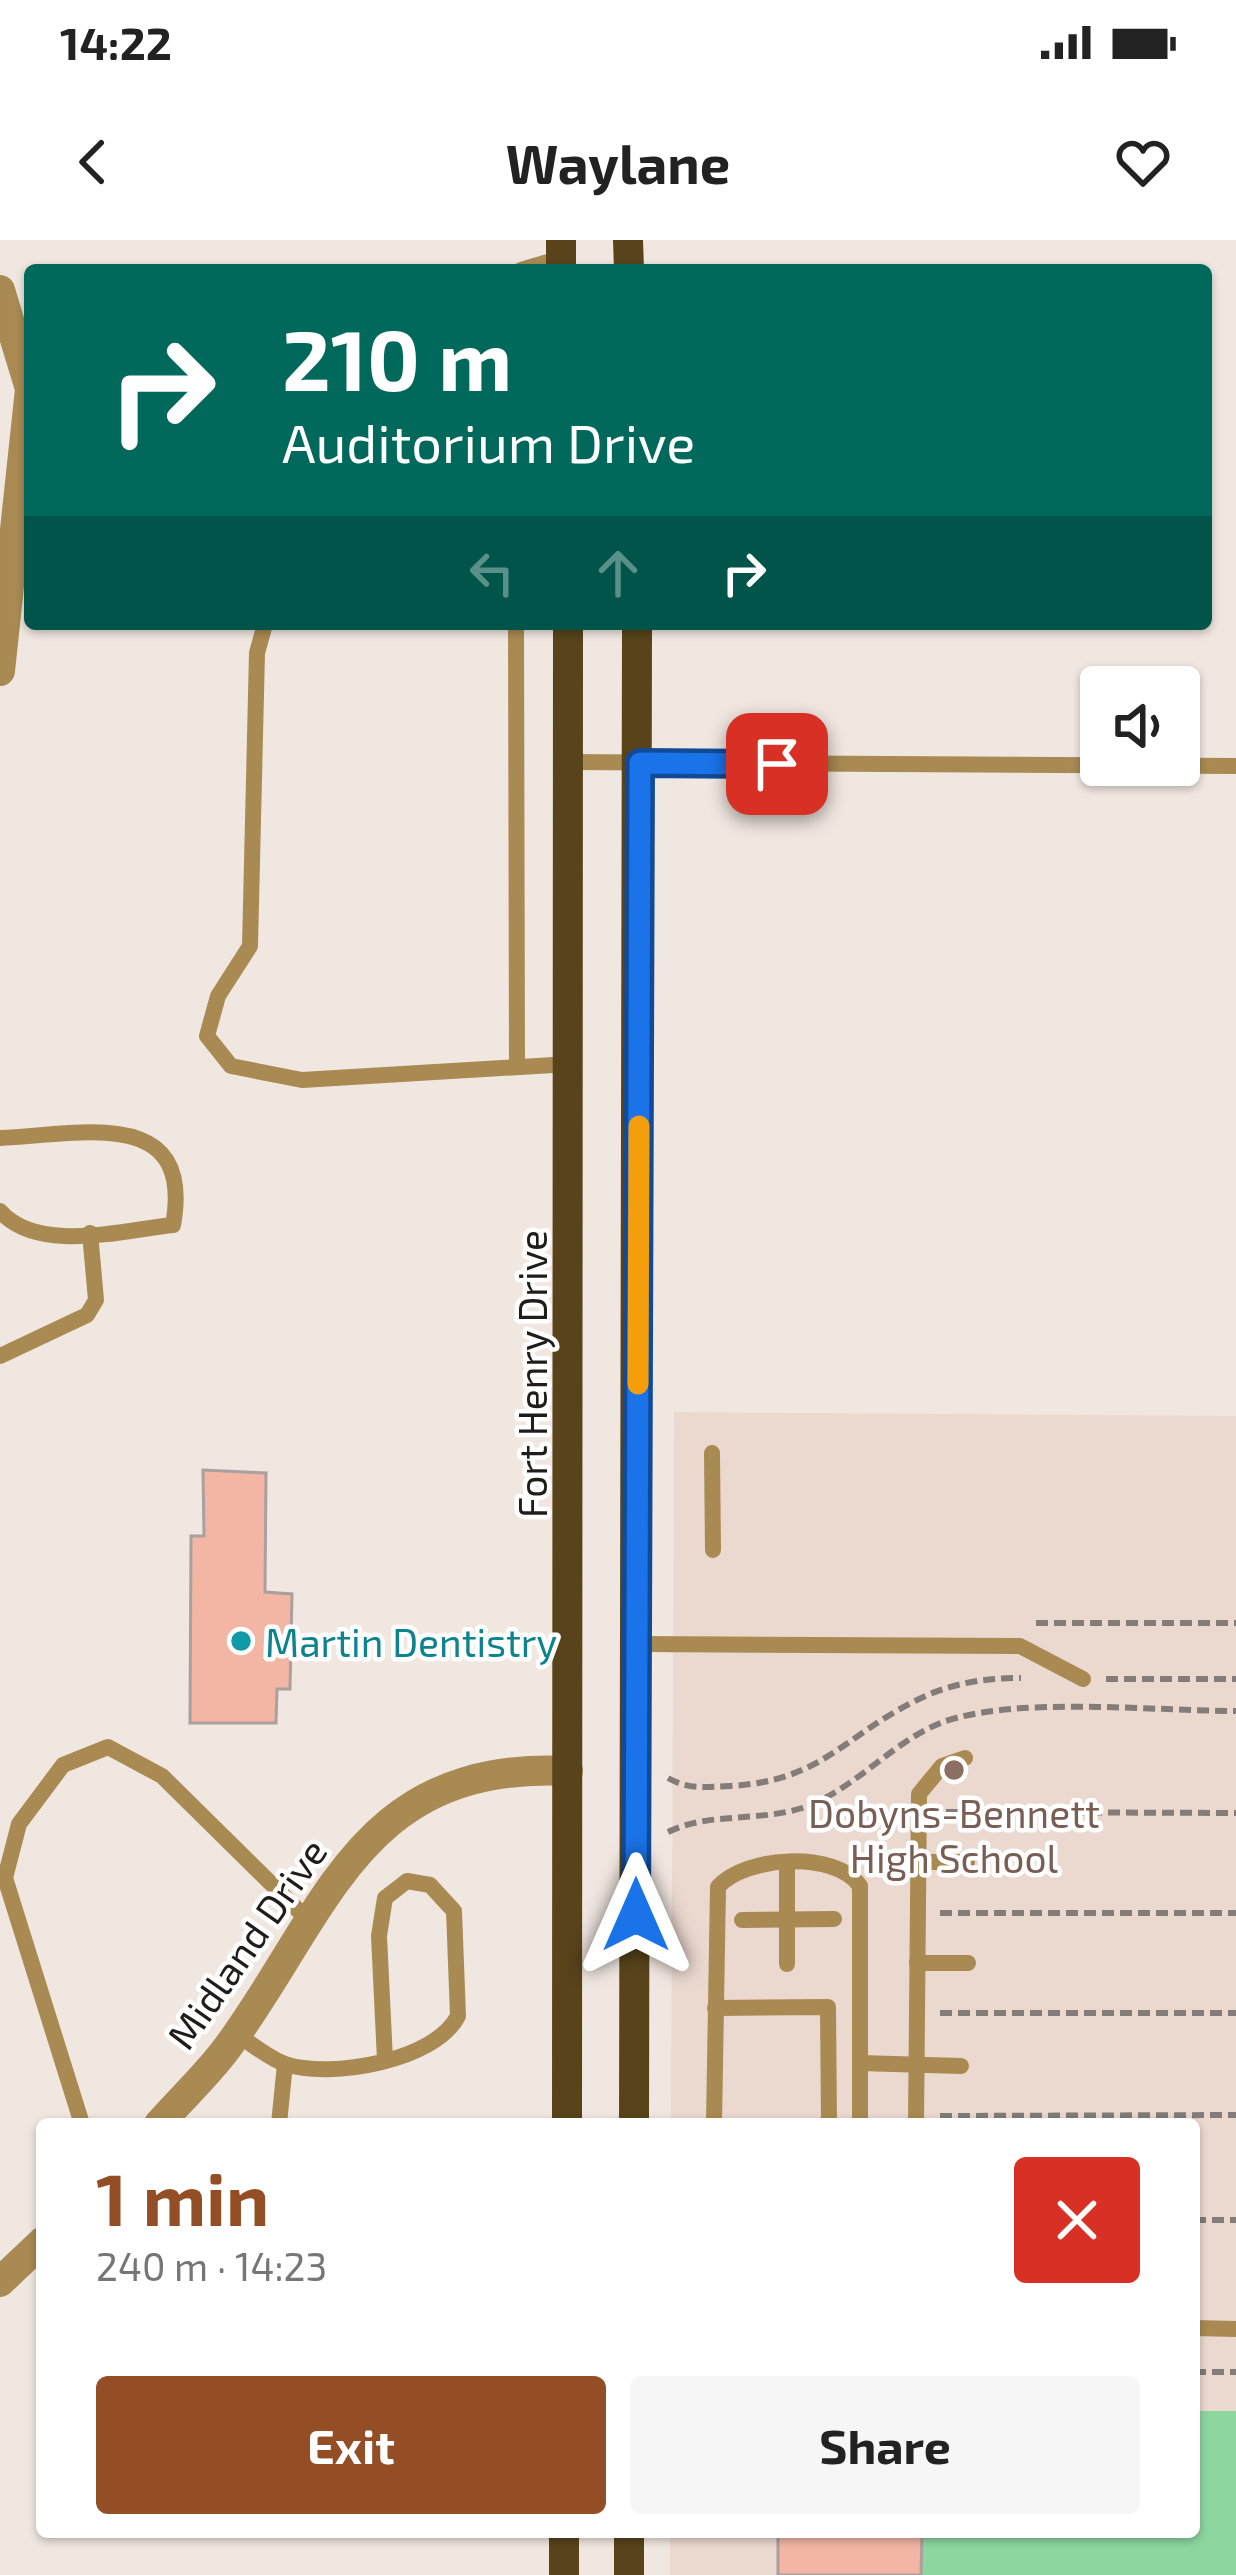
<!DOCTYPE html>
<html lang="en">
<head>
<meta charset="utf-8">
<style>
	body { margin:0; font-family:"Exo 2",sans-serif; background:#f6f6f6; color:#222; height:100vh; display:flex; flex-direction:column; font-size:45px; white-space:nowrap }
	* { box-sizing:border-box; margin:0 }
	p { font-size:39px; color:#767676 }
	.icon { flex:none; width:66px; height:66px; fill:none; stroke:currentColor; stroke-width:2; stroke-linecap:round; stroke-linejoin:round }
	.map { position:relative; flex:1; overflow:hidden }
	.details { position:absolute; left:36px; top:1878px; width:1164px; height:420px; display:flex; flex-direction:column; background:#fff; border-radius:12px; box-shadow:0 3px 9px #0004 }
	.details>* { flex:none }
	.banner { position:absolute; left:24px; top:24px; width:1188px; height:366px; border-radius:12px; box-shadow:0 3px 9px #0004; background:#00695c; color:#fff; overflow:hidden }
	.buttons { position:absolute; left:1080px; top:426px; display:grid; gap:24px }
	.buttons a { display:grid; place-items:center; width:120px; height:120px; border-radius:12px; background:#fff; box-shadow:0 3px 9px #0004; font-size:60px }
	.pin { position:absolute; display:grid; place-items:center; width:102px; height:102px; color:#fff; margin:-51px; border-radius:24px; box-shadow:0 6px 18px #0006 }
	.me { position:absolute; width:132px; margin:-66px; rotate:0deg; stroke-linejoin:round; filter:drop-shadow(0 0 9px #0008) }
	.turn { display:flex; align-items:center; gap:42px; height:252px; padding:0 60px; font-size:54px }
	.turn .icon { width:156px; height:156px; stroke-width:2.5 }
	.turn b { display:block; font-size:84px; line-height:102px }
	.lanes { display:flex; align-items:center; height:114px; padding:0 60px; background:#0003; justify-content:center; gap:60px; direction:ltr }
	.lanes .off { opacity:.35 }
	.round { display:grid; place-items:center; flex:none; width:126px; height:126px; border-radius:12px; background:#f6f6f6 }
	.overview { display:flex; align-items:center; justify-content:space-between; height:204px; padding:0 60px }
	h1 { font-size:72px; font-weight:700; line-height:90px; color:#944e26 }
	.button { display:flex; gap:24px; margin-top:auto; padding:24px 60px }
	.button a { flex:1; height:138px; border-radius:12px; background:#944e26; color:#fff; font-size:48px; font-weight:700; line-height:138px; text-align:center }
	.button a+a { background:#f6f6f6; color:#222 }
	.status { display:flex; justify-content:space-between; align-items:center; height:84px; padding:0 60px; background:#fff; direction:ltr }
	.status svg { height:33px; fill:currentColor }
	header { display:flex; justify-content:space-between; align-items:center; height:156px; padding:0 60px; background:#fff; font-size:54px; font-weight:700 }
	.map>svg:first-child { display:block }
	.built { fill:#ebd9d0 }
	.green { fill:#8dd6a0 }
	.building { fill:#f3b6a5; stroke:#aba09d; stroke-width:3 }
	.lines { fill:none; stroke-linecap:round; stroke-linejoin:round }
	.path { stroke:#837c79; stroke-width:6; stroke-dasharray:12 6; stroke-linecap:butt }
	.service { stroke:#a98a52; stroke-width:16 }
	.minor { stroke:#a98a52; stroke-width:30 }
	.primary { stroke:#58431b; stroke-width:30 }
	.route-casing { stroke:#114b97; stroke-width:30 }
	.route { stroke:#1a73e8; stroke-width:21 }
	.slow { stroke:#f59e0b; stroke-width:21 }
	.culture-dot { fill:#0f9aa8; stroke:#fff; stroke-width:4.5 }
	.education-dot { fill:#8d6e63; stroke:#fff; stroke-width:4.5 }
	.labels { text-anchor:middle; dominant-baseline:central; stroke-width:9; stroke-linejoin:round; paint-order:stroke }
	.street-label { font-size:39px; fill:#201c1a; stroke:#fff }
	.culture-label { font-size:39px; fill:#0d838f; stroke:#fff; text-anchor:start }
	.education-label { font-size:39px; fill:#785e54; stroke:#fff }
</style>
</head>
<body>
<div class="status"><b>14:22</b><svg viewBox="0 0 49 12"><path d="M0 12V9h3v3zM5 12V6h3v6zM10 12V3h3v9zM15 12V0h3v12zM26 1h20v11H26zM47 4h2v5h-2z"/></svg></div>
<header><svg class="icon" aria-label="back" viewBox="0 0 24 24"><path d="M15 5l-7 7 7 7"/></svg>Waylane<svg class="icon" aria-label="heart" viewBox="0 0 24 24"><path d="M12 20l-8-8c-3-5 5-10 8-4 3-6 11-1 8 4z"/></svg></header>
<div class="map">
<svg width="1236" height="2335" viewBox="0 0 1236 2335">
	<rect width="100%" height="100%" fill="#f1e7e1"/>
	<polygon class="built" points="674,1172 1236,1176 1236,2335 670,2335 670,2292 1194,2292 1194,1884 671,1884"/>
	<polygon class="green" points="1194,2171 1236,2171 1236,2335 778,2335 778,2292 1194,2292"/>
	<g class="building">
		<polygon points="203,1230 266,1233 265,1352 292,1354 290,1449 277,1449 276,1483 190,1483 191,1296 204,1296"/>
		<polygon points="778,2292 922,2292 921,2335 778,2335"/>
	</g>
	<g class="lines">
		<g class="path">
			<polyline points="1036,1383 1236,1383"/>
			<polyline points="1106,1439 1236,1439"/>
			<path d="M668,1538C689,1550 706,1547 730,1546C820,1541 841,1499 913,1462C947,1444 982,1438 1021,1438"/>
			<polyline points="946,1572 1236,1573"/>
			<path d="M668,1592C709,1572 758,1582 802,1568C855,1550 891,1502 943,1482C1016,1456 1155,1471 1236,1471"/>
			<polyline points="940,1673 1236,1673"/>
			<polyline points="940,1773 1236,1773"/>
			<polyline points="940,1876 1236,1875"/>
			<polyline points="1194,1980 1236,1980"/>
			<polyline points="1194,2132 1236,2132"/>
		</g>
		<g class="service">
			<polyline points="521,30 561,18"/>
			<polyline points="265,384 257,413 250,706 218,756 207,796 231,826 302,840 570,824"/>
			<polyline points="516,384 517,827"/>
			<polyline points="570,522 1236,526"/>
			<path d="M0,898C78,895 195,864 173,985C123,990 38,1014 0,971"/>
			<polyline points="0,1116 87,1075 96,1060 90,993"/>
			<polyline points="712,1213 713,1310"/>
			<polyline points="638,1404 1020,1406 1083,1439"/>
			<polyline points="917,1622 967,1622"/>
			<polyline points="742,1680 834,1679"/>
			<polyline points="917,1723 968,1723"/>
			<polyline points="787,1724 787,1625"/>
			<polyline points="715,1768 828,1767 829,1884"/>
			<path d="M236,1794C251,1803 268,1818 285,1824C331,1839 435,1821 458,1776L454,1671L430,1645L407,1641L385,1658L379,1696L385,1820"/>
			<polyline points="860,1823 961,1826"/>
			<polyline points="82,1884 5,1638 19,1584 63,1525 108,1507 162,1536 307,1679"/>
			<polyline points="279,1884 285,1824"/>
			<path d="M714,1884L718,1647C744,1616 836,1610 860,1646V1884"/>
			<polyline points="916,1884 919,1554 942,1526 965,1518"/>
			<polyline points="1194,2088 1236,2089"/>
		</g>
		<g class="minor">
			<polyline points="0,50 30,149 0,431"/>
			<path d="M159,1884C181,1859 207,1835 227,1808C329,1669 360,1521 568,1531"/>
			<polyline points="0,2042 42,2002"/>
		</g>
		<g class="primary">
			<polyline points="561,0 561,30"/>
			<polyline points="628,0 629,30"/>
			<polyline points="567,1884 568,384"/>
			<polyline points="634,1884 637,384"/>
			<polyline points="564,2335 564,2292"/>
			<polyline points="629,2335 629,2292"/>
		</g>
	</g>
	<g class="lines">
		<defs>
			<polyline id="route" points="636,1675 640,523 777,524"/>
		</defs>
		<use href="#route" class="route-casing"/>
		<use href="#route" class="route"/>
		<polyline class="slow" points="638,1144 639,886"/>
	</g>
	<circle class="culture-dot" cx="241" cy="1401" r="12"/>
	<circle class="education-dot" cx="954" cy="1530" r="12"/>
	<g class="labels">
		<g class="street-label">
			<text transform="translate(531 1134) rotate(-90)">Fort Henry Drive</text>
			<text transform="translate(246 1703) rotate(-55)">Midland Drive</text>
		</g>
		<g class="culture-label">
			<text x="265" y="1401">Martin Dentistry</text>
		</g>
		<g class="education-label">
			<text x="954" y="1572">Dobyns-Bennett<tspan x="954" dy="45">High School</tspan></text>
		</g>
	</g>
</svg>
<div class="buttons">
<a><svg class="icon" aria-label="sound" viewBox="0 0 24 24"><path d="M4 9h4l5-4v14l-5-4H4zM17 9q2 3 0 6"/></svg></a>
</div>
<div class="pin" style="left:777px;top:524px;background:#d93025"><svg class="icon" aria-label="arrive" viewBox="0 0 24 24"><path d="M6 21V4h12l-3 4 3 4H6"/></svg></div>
<svg class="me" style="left:636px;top:1675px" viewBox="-20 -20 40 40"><path d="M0-17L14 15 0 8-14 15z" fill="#1a73e8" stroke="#fff" stroke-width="4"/></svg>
<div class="banner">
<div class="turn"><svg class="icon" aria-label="right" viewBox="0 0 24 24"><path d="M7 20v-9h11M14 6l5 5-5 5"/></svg><div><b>210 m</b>Auditorium Drive</div></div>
<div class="lanes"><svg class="icon off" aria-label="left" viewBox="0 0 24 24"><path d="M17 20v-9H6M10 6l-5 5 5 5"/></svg><svg class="icon off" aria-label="ahead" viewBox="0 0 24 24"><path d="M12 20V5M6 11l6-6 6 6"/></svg><svg class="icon" aria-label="right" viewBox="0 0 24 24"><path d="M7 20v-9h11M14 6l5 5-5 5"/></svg></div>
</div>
<section class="details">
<div class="overview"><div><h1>1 min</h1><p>240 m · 14:23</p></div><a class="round" style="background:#d93025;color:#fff"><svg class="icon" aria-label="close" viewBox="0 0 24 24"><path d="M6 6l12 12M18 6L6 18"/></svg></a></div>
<div class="button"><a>Exit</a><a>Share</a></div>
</section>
</div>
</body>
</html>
